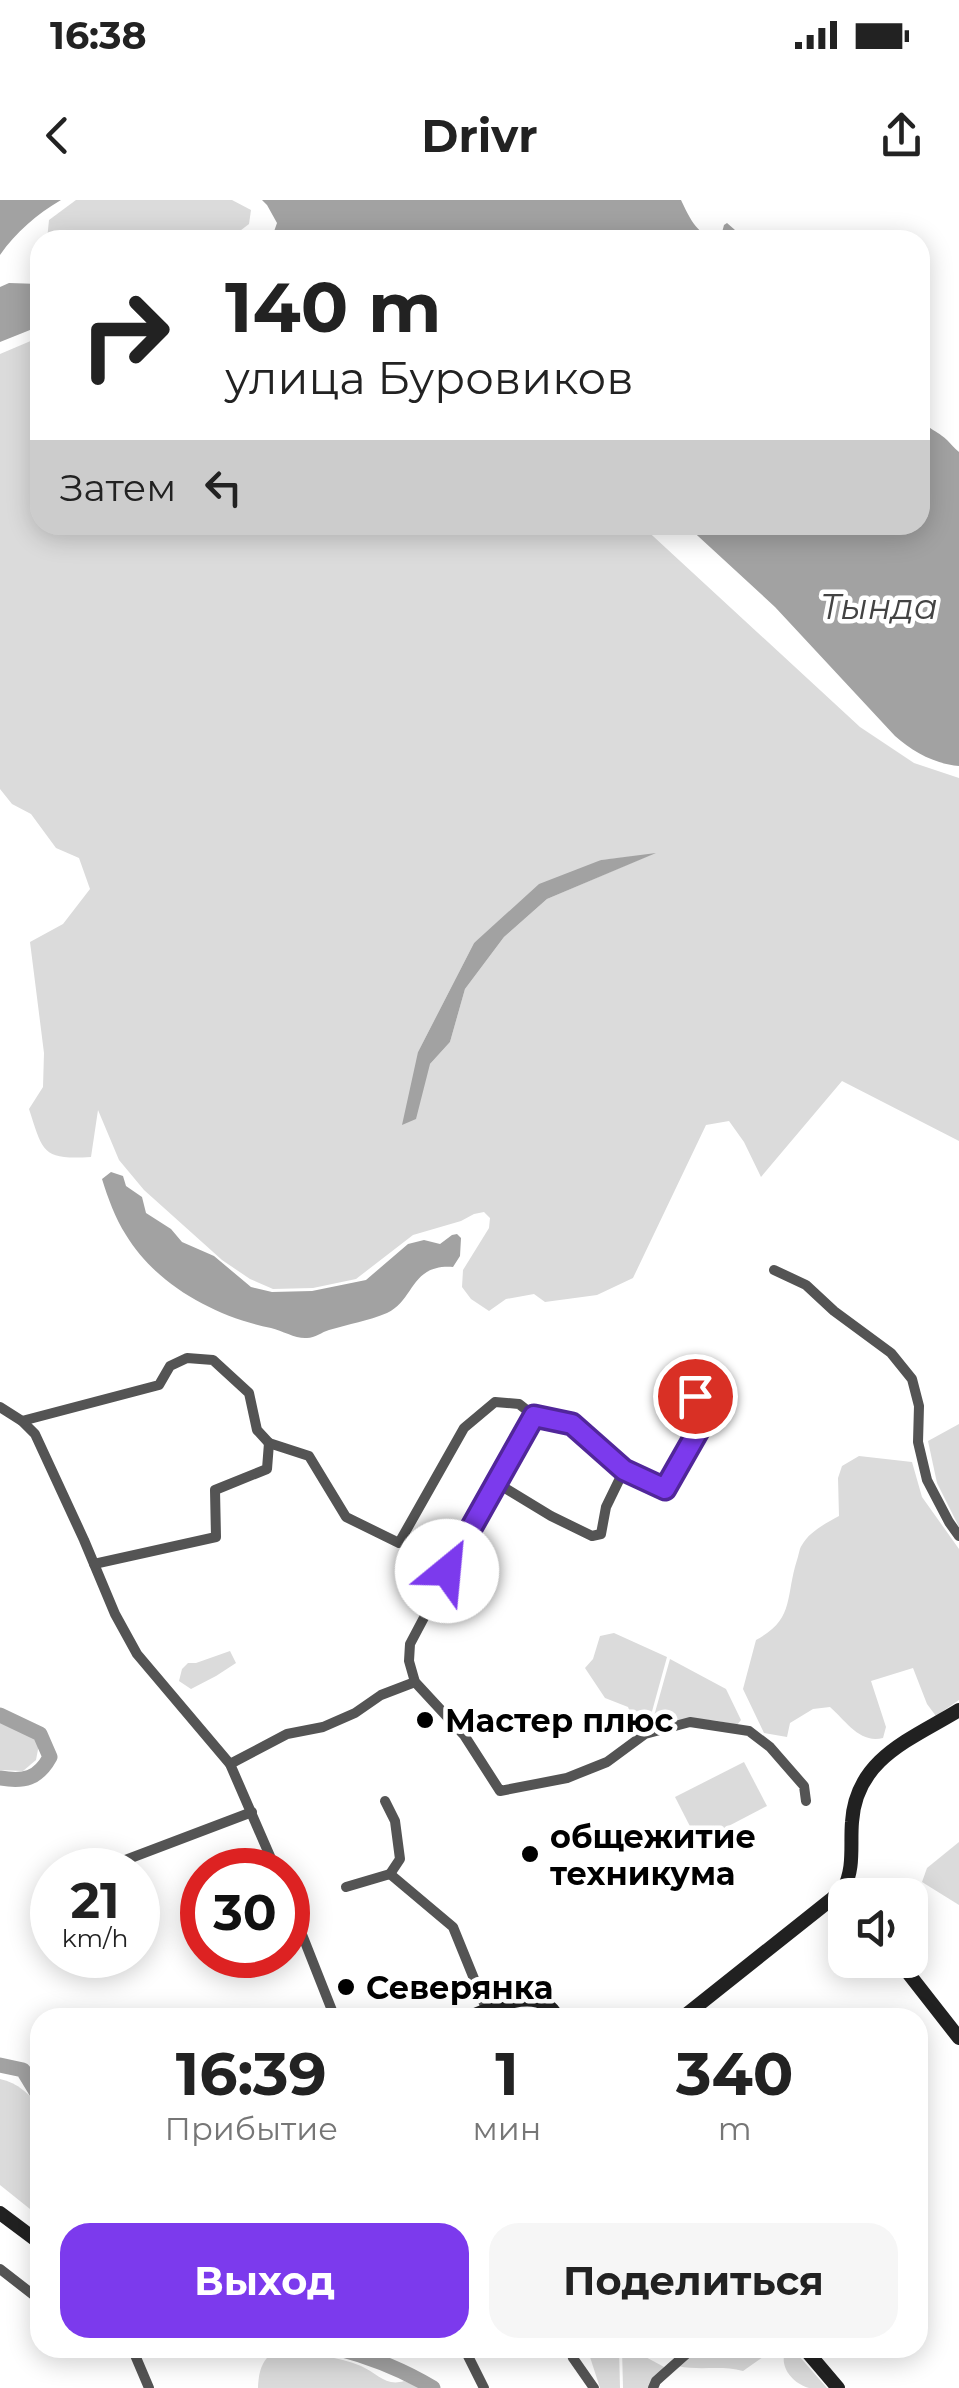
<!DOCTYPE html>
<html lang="ru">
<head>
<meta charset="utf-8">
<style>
	body { margin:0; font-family:Montserrat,sans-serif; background:#f6f6f6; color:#222; height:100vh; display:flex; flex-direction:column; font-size:38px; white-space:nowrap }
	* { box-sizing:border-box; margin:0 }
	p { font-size:32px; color:#767676 }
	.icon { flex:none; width:55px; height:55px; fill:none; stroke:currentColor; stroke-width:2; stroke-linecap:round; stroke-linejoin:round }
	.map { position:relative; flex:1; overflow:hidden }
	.side { position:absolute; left:30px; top:1808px; width:898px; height:350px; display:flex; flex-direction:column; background:#fff; border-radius:30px; box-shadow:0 5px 25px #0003 }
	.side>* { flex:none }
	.hud { position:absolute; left:30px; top:30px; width:900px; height:305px; border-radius:30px; box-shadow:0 5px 25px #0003; background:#fff; color:#222; overflow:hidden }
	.tools { position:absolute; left:828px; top:1678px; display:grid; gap:20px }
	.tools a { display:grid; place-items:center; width:100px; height:100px; border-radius:20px; background:#fff; box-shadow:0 5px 25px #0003; font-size:50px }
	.speed { position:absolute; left:30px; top:1648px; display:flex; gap:20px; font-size:50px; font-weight:700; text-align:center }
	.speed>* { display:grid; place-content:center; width:130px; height:130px; border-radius:50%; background:#fff; box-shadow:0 5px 25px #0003; line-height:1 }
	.speed small { font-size:25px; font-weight:400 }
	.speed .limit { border:15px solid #d22; background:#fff; color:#111 }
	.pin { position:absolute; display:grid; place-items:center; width:85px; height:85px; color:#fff; margin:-42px; border:5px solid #fff; border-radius:50%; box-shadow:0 2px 10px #0007 }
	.me { position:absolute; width:110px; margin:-55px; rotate:28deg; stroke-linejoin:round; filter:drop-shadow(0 0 8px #0008) }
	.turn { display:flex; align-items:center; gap:35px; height:210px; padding:0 30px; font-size:45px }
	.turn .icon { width:130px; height:130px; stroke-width:2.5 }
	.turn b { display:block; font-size:70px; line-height:85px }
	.then { display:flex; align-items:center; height:95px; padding:0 30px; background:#0003; gap:20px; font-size:38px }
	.eta { display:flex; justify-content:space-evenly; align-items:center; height:170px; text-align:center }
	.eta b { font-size:60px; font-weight:700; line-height:70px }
	.button { display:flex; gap:20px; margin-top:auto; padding:20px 30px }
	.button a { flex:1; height:115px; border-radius:30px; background:#7c3aed; color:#fff; font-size:40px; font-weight:700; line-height:115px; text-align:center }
	.button a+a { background:#f6f6f6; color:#222 }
	.status { display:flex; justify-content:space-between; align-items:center; height:70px; padding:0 50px; background:#fff; direction:ltr }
	.status svg { height:28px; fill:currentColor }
	header { display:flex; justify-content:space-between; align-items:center; height:130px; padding:0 30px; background:#fff; font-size:45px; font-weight:700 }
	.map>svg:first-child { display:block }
	.green { fill:#dbdbdb; fill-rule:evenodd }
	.water { fill:#a2a2a2 }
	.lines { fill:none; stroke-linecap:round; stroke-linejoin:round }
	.river { stroke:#a2a2a2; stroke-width:15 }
	.street { stroke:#545454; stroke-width:10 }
	.secondary { stroke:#212121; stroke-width:14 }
	.route-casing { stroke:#51269a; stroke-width:25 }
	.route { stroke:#7c3aed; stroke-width:18 }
	.poi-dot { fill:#000; stroke:#fff; stroke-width:4 }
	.labels { text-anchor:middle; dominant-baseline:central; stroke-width:9; stroke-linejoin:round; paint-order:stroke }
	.poi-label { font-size:32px; font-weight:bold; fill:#000; stroke:#fff; text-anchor:start }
	.water-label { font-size:35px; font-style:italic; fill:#434343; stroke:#fff }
</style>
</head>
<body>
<div class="status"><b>16:38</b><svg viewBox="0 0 49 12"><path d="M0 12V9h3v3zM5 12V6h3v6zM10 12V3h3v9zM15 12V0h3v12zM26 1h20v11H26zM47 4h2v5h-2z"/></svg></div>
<header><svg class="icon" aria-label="back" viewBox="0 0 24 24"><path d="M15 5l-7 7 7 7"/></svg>Drivr<svg class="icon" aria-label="share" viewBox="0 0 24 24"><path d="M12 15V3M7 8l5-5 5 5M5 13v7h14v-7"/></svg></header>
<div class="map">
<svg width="959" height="2188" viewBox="0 0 959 2188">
	<rect width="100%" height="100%" fill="#fff"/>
	<g class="green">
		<polygon points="76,0 232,0 251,10 249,24 228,40 47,40 49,20"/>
		<path d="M40,137V325H641L860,527L914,563L959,578V941L842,881L761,977L744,942L729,921L706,925L633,1078L597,1095L545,1102L534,1094L506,1099L489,1111L471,1099L462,1087L463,1070L489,1028L490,1018L484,1012L474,1014L461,1021L413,1035L356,1079L313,1088L273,1089L250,1079L222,1060L144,990L119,960L98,910L91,957C42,960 43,952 29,909L43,887L44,853L30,742L63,724L90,689L79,658L56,648L31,614L12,604L0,589V154ZM650,655L547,699L504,737L465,789L450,842L430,864L418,852L474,743L601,660Z"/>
		<polygon points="959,1224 959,1327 937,1283 928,1241"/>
		<path d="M859,1256L912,1262L922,1297L959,1349V1500L936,1516L927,1504L913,1468L871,1481L886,1527L883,1538C860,1544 846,1521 830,1507L813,1509L790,1523L787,1537L764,1533L743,1489L756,1440C795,1419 785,1398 797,1360C799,1355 799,1349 802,1345C809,1332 826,1323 839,1316L838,1278L842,1266Z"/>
		<polygon points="614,1433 667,1457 648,1526 639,1534 628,1507 605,1498 585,1468 593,1459 600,1436"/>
		<polygon points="230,1451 236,1463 216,1476 191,1489 179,1481 182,1469 188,1463 196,1463"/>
		<path d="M670,1459L726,1489L741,1520L737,1525C710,1518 681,1516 655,1527L654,1516Z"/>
		<polygon points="0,1521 31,1534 39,1544 36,1560 23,1571 0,1570"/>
		<polygon points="744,1562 767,1606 698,1642 675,1597"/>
		<polygon points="959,1642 959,1705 922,1682 927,1668"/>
		<path d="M0,1879C18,1883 30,1894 40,1909V2017L0,1985Z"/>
		<polygon points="595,2148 619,2148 620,2188 600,2188 590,2157"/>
		<polygon points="622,2148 629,2148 666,2168 650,2188 623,2188"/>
		<path d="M699,2148H776L743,2171C722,2165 699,2171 678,2166Z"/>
		<path d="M787,2148H792L827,2188C821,2188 815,2188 809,2188C791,2183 777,2164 787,2148Z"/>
		<path d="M284,2149C307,2153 339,2157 361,2166C377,2173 386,2187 404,2181L421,2188H258C259,2171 261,2162 274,2151L279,2152Z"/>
	</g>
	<g class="water">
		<path d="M0,0H61C37,14 16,32 0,55Z"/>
		<path d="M262,0H681C690,19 698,37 720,40L724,25L727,23L735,30L737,40H271L277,23L267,5Z"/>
		<polygon points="9,83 40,84 40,126 0,142 0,87"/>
		<path d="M920,210C928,233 932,226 947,240C951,244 954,248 959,252V566C935,564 913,552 895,536L775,407L686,325H920Z"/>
		<polygon points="656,653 547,699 504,737 465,789 450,842 430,864 416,919 402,925 418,852 474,743 539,684 601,660"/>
		<path d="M111,972L123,976L126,986L142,997L146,1013L171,1029L182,1042L214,1056L251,1087L272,1092L312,1091L366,1080L408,1044L424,1040L440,1044L452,1035L457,1034L461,1038L460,1056L453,1067C410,1064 415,1100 387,1113C368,1121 349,1124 329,1130C322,1132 315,1138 307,1138C296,1139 283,1131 271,1128C216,1117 156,1085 126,1035C115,1018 108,998 102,979Z"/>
	</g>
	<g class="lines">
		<g class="river">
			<path d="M0,1515L40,1534L50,1557C38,1579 24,1582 0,1578"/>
			<polyline points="0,1865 23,1870 40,1898"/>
			<path d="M336,2148C370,2157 402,2169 433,2188"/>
		</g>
		<g class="street">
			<polyline points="774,1070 806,1085 834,1111 891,1153 912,1179 919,1206 918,1242 927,1280 949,1322 959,1336"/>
			<polyline points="688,1168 702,1224 665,1289 624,1270 571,1224 533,1215 491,1291 410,1444 409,1461 415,1482 464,1535 500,1591 567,1578 607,1562 645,1534 690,1522 749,1531 770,1547 804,1586 806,1601"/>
			<polyline points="0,1207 22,1221 35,1234 84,1340 115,1414 137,1454 230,1564 276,1670"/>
			<polyline points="22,1221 159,1185 170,1166 187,1158 213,1160 249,1193 257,1230 269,1243"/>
			<polyline points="495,1282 551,1316 592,1336 601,1334 606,1307 624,1270"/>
			<polyline points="94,1364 216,1337 215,1290 267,1269 269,1243 309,1256 346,1317 399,1343 464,1228 495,1202 519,1204 533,1215"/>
			<polyline points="230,1564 287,1534 323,1527 355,1513 381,1495 415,1482"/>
			<polyline points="385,1601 395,1621 400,1659 390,1674"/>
			<polyline points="99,1670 252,1612"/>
			<polyline points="346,1687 390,1674 453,1727 490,1818"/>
			<polyline points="288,1699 335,1818"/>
			<polyline points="0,2069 40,2100"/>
			<polyline points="132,2148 149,2188"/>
			<polyline points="464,2148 484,2188"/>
			<polyline points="570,2148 573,2158 594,2188"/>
			<polyline points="653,2188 656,2181 693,2148"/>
		</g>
		<g class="secondary">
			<polyline points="898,1760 959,1838"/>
			<path d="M468,1818C490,1809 525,1790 547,1805C552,1808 555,1813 558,1818"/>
			<path d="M682,1818L843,1690C855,1668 850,1645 852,1622C856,1558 912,1539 959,1510"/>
			<polyline points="0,2013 40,2043"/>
			<polyline points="804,2148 838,2188"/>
		</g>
	</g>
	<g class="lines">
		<defs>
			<polyline id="route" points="447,1371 534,1216 572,1224 624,1270 665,1289 702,1224 695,1196"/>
		</defs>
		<use href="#route" class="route-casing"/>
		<use href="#route" class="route"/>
	</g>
	<g class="poi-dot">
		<circle cx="425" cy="1520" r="10"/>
		<circle cx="530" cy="1654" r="10"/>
		<circle cx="346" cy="1787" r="10"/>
	</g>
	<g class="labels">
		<g class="poi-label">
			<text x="445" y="1520">Мастер плюс</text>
			<text x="550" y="1636">общежитие<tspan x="550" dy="37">техникума</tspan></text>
			<text x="366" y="1787">Северянка</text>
		</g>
		<g class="water-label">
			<text x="879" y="406">Тында</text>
		</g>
	</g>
</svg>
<div class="tools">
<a><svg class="icon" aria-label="sound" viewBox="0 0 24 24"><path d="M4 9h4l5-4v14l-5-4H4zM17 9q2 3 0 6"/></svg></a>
</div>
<div class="speed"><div>21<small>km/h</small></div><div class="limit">30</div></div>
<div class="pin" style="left:695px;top:1196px;background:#d93025"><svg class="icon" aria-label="arrive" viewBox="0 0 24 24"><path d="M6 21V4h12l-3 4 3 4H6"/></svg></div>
<svg class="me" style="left:447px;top:1371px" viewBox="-20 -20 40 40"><circle r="19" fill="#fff"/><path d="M0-13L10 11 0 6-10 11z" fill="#7c3aed"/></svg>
<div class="hud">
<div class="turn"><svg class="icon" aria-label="right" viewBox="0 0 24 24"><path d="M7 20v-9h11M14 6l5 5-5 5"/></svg><div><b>140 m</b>улица Буровиков</div></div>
<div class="then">Затем<svg class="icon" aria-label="left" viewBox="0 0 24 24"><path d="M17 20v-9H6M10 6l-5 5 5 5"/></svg></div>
</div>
<section class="side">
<div class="eta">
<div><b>16:39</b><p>Прибытие</p></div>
<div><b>1</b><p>мин</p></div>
<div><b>340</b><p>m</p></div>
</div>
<div class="button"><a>Выход</a><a>Поделиться</a></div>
</section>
</div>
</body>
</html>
